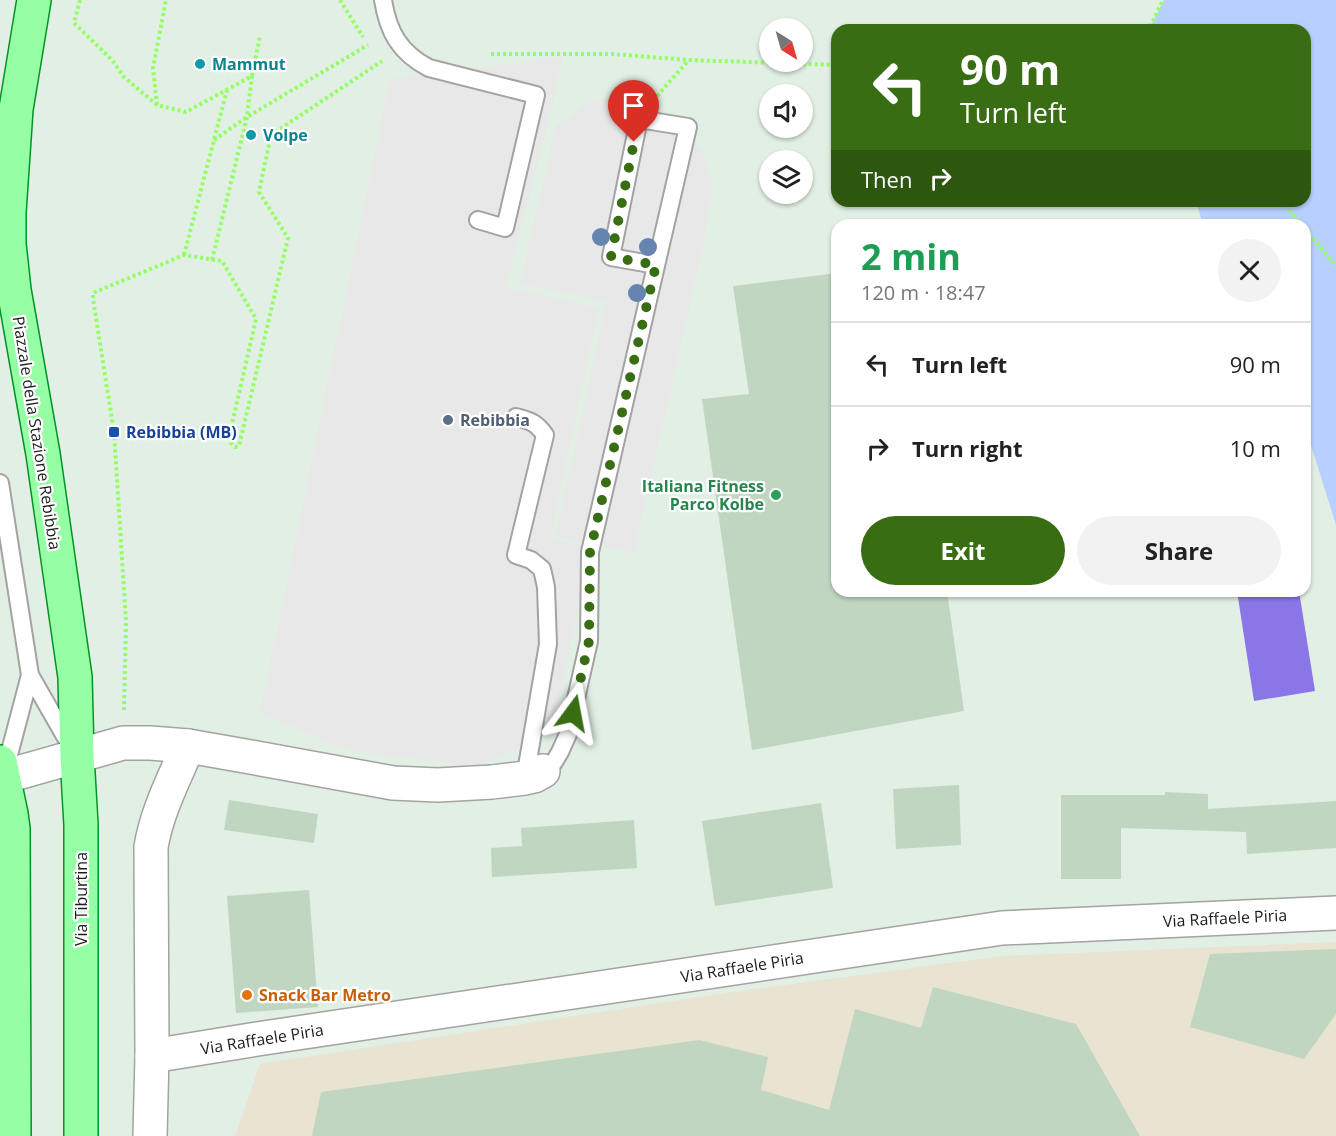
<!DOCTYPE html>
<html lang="en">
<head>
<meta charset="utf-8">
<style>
	body { margin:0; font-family:"Open Sans",sans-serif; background:#f2f2f2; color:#222; height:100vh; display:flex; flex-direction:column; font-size:22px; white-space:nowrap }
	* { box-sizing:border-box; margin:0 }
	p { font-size:20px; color:#767676 }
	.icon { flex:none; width:33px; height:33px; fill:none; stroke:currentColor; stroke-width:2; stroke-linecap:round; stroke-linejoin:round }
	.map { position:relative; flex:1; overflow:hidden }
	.side { position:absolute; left:831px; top:219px; width:480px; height:378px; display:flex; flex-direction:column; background:#fff; border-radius:18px; box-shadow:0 2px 4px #0004 }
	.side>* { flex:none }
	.top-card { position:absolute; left:831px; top:24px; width:480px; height:183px; border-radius:18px; box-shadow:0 2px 4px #0004; background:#396d13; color:#fff; overflow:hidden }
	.needle { width:39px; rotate:143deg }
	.fabs { position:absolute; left:759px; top:18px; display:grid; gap:12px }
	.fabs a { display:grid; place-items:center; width:54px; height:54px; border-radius:50%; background:#fff; box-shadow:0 2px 4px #0004; font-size:30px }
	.pin { position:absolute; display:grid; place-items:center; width:51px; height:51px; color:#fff; margin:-62px -26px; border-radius:50% 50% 50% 0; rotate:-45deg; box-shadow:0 0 6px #0007 }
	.pin .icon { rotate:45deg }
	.me { position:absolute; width:66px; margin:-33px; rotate:13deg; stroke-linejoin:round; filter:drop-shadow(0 0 4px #0008) }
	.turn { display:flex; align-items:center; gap:21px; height:126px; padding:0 30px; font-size:27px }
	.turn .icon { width:78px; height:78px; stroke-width:2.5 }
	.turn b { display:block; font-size:42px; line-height:51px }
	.then { display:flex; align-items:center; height:57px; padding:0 30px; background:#0003; gap:12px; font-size:22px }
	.round { display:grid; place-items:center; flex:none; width:63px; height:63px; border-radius:32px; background:#f2f2f2 }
	.summary { display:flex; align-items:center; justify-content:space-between; height:102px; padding:0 30px }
	h1 { font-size:36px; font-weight:700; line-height:45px; color:#1e9e55 }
	.button { display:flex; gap:12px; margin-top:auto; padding:12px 30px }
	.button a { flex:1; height:69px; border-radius:36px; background:#396d13; color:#fff; font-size:24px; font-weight:700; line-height:69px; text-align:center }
	.button a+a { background:#f2f2f2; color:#222 }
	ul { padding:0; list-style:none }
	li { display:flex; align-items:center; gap:18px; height:84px; padding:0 30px; border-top:2px solid #e0e0e0 }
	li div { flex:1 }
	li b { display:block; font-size:22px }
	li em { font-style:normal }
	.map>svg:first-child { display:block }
	.industrial { fill:#e9e3d2 }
	.park { fill:#b8d0ff }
	.pitch { fill:#8b76e7 }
	.parking { fill:#e8e8e8 }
	.building { fill:#c1d6c1 }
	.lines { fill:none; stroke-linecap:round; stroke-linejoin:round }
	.service-casing { stroke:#a3a3a3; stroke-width:20 }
	.minor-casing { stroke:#a3a3a3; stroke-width:36 }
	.primary-casing { stroke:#009525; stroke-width:36 }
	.path { stroke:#94ff62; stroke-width:4; stroke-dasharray:3 3; stroke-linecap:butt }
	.service { stroke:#fff; stroke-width:16 }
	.minor { stroke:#fff; stroke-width:33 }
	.primary { stroke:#96ffa5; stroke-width:33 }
	.tree { fill:#6584b0 }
	.route { stroke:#396d13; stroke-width:10; stroke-dasharray:0 18 }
	.culture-dot { fill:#0f9aa8; stroke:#fff; stroke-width:2 }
	.service-dot { fill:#5c6f8a; stroke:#fff; stroke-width:2 }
	.transit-dot { fill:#1a4fb4; stroke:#fff; stroke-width:2 }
	.leisure-dot { fill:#2e9e5b; stroke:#fff; stroke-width:2 }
	.food-dot { fill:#e8710a; stroke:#fff; stroke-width:2 }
	.labels { text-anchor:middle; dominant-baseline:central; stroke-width:4.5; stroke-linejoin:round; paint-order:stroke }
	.culture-label { font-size:16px; font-weight:bold; fill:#0d838f; stroke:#fff; text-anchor:start }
	.service-label { font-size:16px; font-weight:bold; fill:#4e5e75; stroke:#fff; text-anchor:start }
	.transit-label { font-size:16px; font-weight:bold; fill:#164399; stroke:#fff; text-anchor:start }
	.street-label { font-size:16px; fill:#1c1c1c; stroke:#fff }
	.leisure-label { font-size:16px; font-weight:bold; fill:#27864d; stroke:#fff; text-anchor:end }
	.food-label { font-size:16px; font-weight:bold; fill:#c56008; stroke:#fff; text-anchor:start }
</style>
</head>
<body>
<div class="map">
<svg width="1336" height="1136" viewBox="0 0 1336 1136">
	<rect width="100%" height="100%" fill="#e1efe4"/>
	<polygon class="industrial" points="1336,942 1336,1136 235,1136 260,1064 732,992 1002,956"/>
	<polygon class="park" points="1164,0 1336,0 1336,525 1305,426 1305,225 1203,225 1196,201 1305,201 1305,30 1152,30 1151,25"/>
	<polygon class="pitch" points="1237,591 1299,591 1315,691 1254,701"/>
	<g class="parking">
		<polygon points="563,57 551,110 506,287 599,308 550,538 591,547 552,733 474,767 347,750 260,713 390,79"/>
		<polygon points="610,97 653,100 703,151 713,187 703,246 634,553 555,536 589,385 606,302 520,283 556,126 587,104"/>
	</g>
	<g class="building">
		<polygon points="837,273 837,591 947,591 964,711 752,750 702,399 749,394 733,286"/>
		<polygon points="959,785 961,845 896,849 893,789"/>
		<polygon points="1165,792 1208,794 1208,809 1336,801 1336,848 1247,854 1246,832 1121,828 1121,879 1061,879 1061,795 1165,795"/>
		<polygon points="229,800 318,814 314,843 224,830"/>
		<polygon points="821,803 833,888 715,906 702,821"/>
		<polygon points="634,820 637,868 492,877 491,848 522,846 521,828"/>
		<polygon points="309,890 318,1007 236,1013 227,896"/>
		<polygon points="1336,949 1336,1014 1304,1059 1190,1027 1210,954"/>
		<polygon points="933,987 1076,1024 1140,1136 312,1136 321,1092 699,1040 768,1057 761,1090 829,1110 855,1009 921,1028"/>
	</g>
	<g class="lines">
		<defs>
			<g id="service">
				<path d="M383,0C388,32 400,53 429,68L536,95L505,228L478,220"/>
				<path d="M516,417C530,421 536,422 545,435L516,555L531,560L542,569L546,587L548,644L525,778"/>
				<polyline points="0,483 30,675 70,745"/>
				<polyline points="5,770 30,675"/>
				<polyline points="543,771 554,762 560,752 568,734 589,641 590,552 688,127 639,119 611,257 656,265"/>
			</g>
			<g id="minor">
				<polyline points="0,778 123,743 150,743 188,746 245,756 393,783 438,785 492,782 525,778 534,776 543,771"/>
				<polyline points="152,1056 257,1039 1002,928 1336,913"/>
				<path d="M150,1136L152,1056L151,847C157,811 174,779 188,746"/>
			</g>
			<g id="primary">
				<polyline points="34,0 16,109 9,212 9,244 14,290 43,454 75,677 77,756 81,825 81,1136"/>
				<polyline points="0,762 11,814 13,829 14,1136"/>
			</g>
		</defs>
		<use href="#service" class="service-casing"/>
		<use href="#minor" class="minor-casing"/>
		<use href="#primary" class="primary-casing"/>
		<g class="path">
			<polyline points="80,0 74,23 112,60 124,77 157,105 186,112 252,76 260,36"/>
			<polyline points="340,0 363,37"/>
			<polyline points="1145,30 1151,25 1163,0"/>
			<polyline points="491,54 612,54 689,60 837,65"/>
			<polyline points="657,96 688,61"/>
			<polyline points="157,105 153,68 166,0"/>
			<polyline points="214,140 247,117 368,45"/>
			<polyline points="1281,201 1302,225"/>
			<polyline points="1305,229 1336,266"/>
			<polyline points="184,255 227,90"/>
			<polyline points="212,260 247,117 252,76"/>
			<polyline points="124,710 126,622 114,432 93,299 93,293 184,255 222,261 256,319 229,437 231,443 235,447 239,446 288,238 259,192 271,135 382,61"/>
		</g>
		<use href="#service" class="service"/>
		<use href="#minor" class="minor"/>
		<use href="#primary" class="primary"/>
	</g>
	<g class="tree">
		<circle cx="601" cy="237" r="9"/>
		<circle cx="648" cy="247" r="9"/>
		<circle cx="637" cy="293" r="9"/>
	</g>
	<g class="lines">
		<polyline class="route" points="573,713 589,641 590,552 656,265 611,257 634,142"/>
	</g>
	<g class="culture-dot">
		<circle cx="200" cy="64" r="6"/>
		<circle cx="251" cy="135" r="6"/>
	</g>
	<circle class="service-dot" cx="448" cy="420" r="6"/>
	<rect class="transit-dot" x="108" y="426" width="12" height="12" rx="3"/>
	<circle class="leisure-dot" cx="776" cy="495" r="6"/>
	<circle class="food-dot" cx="247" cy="995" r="6"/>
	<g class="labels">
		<g class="culture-label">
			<text x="212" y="64">Mammut</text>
			<text x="263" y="135">Volpe</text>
		</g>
		<g class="service-label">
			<text x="460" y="420">Rebibbia</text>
		</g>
		<g class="transit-label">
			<text x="126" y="432">Rebibbia (MB)</text>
		</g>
		<g class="street-label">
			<text transform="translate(37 433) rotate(81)">Piazzale della Stazione Rebibbia</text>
			<text transform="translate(81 899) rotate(-90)">Via Tiburtina</text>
			<text transform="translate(1225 918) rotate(-3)">Via Raffaele Piria</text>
			<text transform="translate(742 967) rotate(-9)">Via Raffaele Piria</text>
			<text transform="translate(262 1039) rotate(-9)">Via Raffaele Piria</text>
		</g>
		<g class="leisure-label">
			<text x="764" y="486">Italiana Fitness<tspan x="764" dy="18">Parco Kolbe</tspan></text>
		</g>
		<g class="food-label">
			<text x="259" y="995">Snack Bar Metro</text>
		</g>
	</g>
</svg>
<div class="fabs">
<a><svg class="needle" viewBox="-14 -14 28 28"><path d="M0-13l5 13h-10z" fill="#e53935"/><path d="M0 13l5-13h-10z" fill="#767676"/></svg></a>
<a><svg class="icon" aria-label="sound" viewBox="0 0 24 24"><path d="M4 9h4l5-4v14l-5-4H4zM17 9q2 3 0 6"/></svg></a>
<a><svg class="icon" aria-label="layers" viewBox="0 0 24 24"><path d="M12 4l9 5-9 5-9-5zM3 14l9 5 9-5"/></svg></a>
</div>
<div class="pin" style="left:634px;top:142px;background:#d93025"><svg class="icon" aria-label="arrive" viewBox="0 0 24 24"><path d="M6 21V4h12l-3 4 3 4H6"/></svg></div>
<svg class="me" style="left:573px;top:713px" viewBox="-20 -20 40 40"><path d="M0-17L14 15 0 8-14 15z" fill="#396d13" stroke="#fff" stroke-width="4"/></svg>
<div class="top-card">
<div class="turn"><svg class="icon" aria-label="left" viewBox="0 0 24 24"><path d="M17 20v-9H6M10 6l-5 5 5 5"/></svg><div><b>90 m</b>Turn left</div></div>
<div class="then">Then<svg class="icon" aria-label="right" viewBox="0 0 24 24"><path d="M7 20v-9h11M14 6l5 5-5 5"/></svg></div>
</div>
<section class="side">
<div class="summary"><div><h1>2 min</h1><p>120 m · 18:47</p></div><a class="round"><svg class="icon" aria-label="close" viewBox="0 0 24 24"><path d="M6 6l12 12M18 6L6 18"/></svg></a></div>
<ul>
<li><svg class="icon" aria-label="left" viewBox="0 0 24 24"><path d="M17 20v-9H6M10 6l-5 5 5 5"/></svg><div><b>Turn left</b></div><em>90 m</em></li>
<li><svg class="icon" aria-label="right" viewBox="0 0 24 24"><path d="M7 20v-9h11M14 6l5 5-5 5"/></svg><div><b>Turn right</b></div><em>10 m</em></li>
</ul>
<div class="button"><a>Exit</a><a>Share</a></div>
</section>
</div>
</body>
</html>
